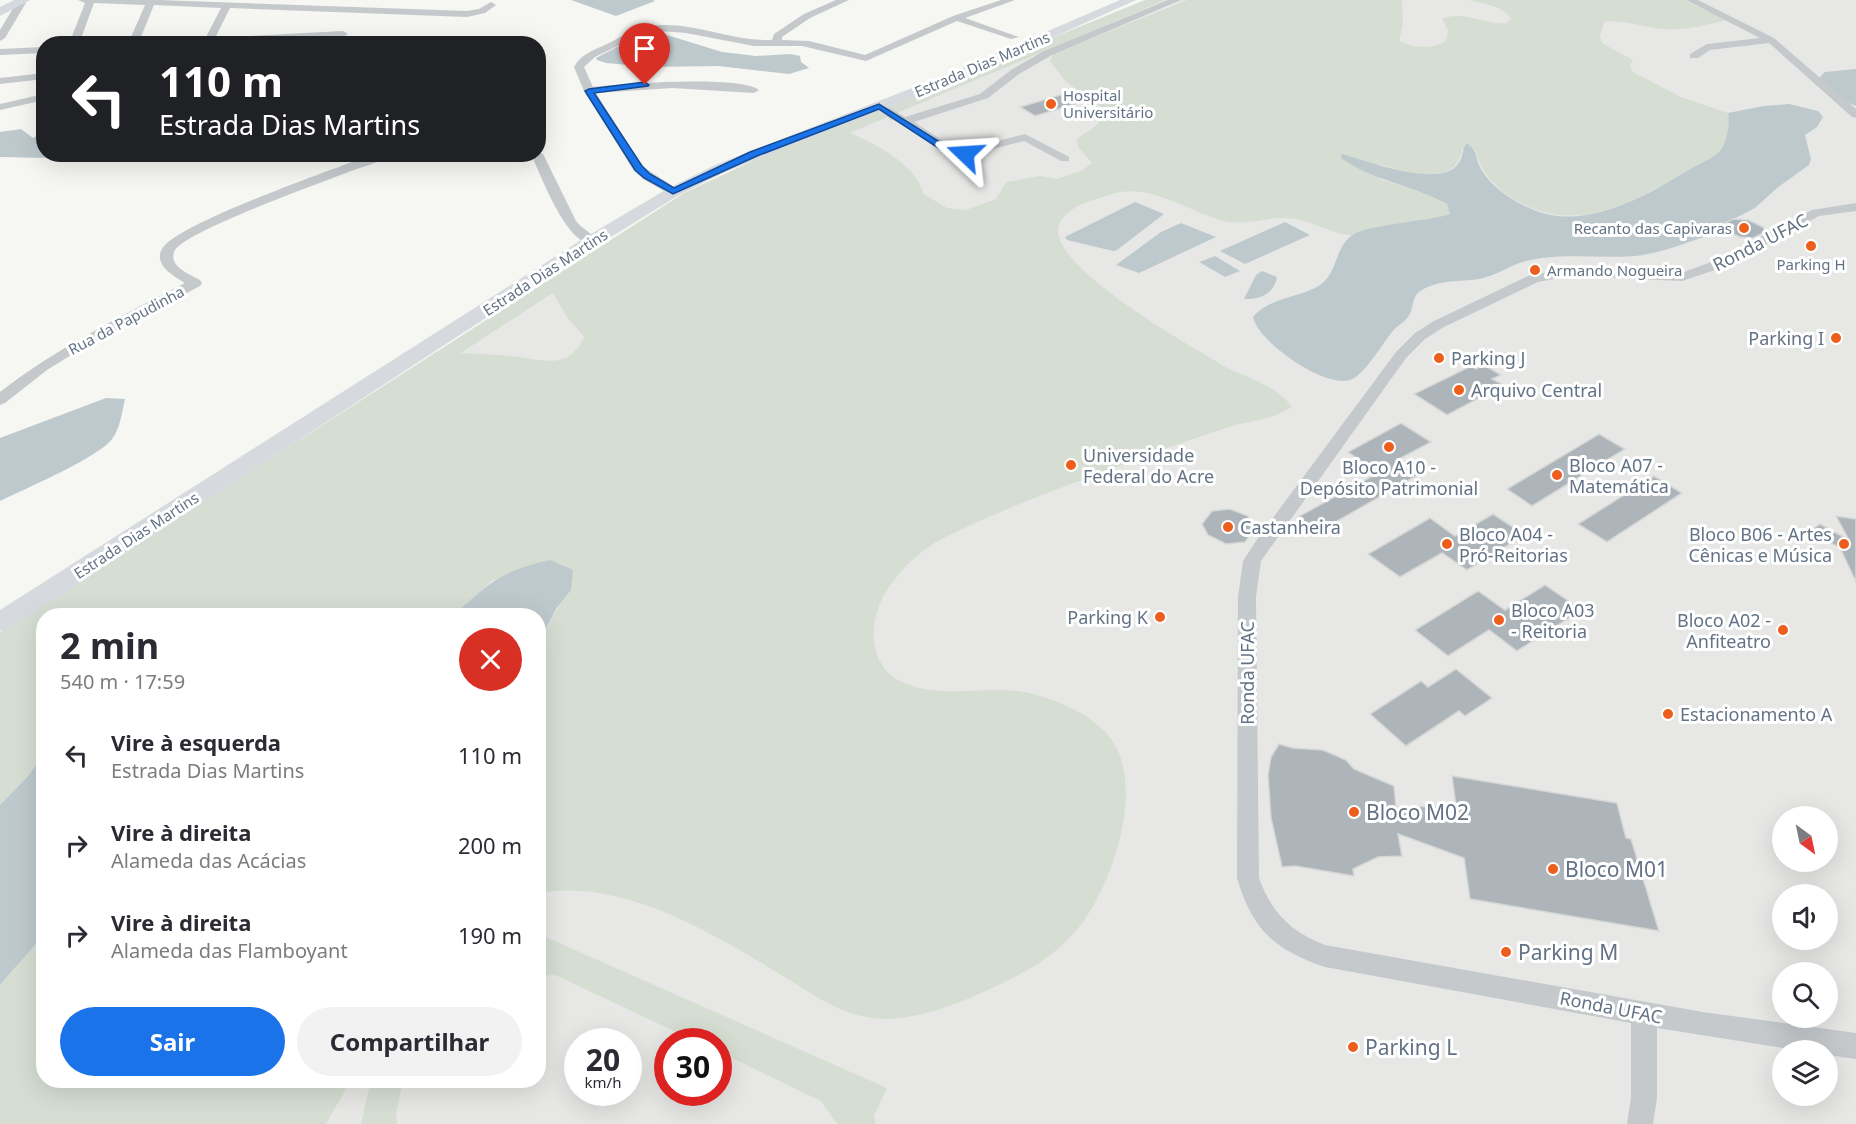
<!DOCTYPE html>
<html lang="pt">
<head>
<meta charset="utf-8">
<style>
	body { margin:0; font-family:"Noto Sans",sans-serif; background:#f2f2f3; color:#2b2b33; height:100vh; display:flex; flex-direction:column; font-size:22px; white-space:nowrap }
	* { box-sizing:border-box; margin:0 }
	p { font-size:20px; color:#7c7c81 }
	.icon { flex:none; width:33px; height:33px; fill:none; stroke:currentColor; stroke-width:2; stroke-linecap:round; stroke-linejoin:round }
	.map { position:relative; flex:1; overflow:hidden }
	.details { position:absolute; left:36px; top:608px; width:510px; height:480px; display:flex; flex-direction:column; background:#fff; border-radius:24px; box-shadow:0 6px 24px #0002 }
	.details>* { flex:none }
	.hud { position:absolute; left:36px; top:36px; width:510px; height:126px; border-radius:24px; box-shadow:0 6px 24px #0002; background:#202124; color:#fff; overflow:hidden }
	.needle { width:39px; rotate:147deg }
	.tools { position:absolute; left:1772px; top:806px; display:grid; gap:12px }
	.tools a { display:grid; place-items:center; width:66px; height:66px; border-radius:50%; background:#fff; box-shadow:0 6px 24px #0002; font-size:30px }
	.speed { position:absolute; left:564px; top:1028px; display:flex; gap:12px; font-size:30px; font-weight:700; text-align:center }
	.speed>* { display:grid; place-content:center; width:78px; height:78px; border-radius:50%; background:#fff; box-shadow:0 6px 24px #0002; line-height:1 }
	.speed small { font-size:15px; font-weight:400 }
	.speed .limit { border:9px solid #d22; background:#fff; color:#111 }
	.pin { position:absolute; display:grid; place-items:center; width:51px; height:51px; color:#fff; margin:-62px -26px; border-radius:50% 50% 50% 0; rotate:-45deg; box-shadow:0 0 6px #0007 }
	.pin .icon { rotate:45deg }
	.me { position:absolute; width:66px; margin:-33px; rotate:290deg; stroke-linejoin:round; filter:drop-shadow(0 0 4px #0008) }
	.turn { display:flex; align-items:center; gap:21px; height:126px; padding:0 24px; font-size:27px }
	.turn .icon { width:78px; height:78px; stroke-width:2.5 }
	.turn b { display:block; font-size:42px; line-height:51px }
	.round { display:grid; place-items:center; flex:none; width:63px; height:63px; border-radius:32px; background:#f2f2f3 }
	.headline { display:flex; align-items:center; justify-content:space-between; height:102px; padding:0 24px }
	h1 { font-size:36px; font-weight:700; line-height:45px }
	.cta { display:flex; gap:12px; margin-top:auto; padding:12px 24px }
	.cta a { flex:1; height:69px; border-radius:36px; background:#1a73e8; color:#fff; font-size:24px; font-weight:700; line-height:69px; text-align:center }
	.cta a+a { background:#f2f2f3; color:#2b2b33 }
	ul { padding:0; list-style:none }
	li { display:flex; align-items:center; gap:18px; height:90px; padding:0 24px }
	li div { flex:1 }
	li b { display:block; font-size:22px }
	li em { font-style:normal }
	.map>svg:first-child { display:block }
	.built { fill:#e7e8e6; fill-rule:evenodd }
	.green { fill:#d6ded3; fill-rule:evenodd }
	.water { fill:#bec9ce }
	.building { fill:#adb5bb; stroke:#d7d8d5; stroke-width:1.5 }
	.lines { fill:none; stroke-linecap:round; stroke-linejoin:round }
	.street { fill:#c5c9cc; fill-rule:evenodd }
	.secondary { fill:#d6dadf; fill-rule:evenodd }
	.route { fill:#1a73e8; stroke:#114b97; stroke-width:1.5 }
	.poi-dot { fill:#ed5d1b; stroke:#fff; stroke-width:2 }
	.labels { text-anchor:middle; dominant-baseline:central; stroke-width:6; stroke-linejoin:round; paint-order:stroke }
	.far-street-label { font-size:15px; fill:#637385; stroke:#fff }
	.far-poi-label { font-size:15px; fill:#637385; stroke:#fff; text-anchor:start }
	.street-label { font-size:18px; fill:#637385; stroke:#fff }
	.poi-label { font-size:18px; fill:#637385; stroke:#fff; text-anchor:start }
	.near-poi-label { font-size:21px; fill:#637385; stroke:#fff; text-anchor:start }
</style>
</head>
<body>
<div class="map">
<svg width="1856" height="1124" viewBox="0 0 1856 1124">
	<rect width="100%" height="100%" fill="#f6f6f2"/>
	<path class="built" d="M1166,0H1856V1124H107L55,1080H538V615H58L622,248L849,133ZM1782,816H1827V861H1782ZM1782,894H1827V939H1782ZM1782,972H1827V1017H1782ZM578,1041H628V1092H578ZM668,1041H718V1092H668ZM1782,1050H1827V1095H1782Z"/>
	<g class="green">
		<path d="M1145,0H1166L850,133C878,145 914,163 924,194L947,208L966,210L996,199L1006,182L1040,176L1057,179L1083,170L1092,163L1078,147L1077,139C1088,129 1108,124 1100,106L1066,82L1050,61L1053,54L1187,0H1402L1403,24L1399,41C1415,48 1430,50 1446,41L1448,30L1442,19C1461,10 1485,25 1506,23L1511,19C1504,6 1481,3 1468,0H1684L1726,20C1707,26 1680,31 1660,29C1641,27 1624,19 1604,22L1600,37L1602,43L1633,60L1630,66L1633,72L1681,97L1728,113C1730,124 1727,144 1719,152C1709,163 1690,171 1676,178C1622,207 1573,234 1514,199C1494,187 1481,173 1476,151L1462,149C1456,190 1404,171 1378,164L1380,179L1433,196L1447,204L1450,214C1422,223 1393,222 1365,230C1359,232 1354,236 1348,235C1326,232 1309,219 1287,218C1267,217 1245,226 1224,221C1189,212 1149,182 1112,194C1095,200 1064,206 1059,226C1047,265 1189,345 1219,363C1245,379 1272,381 1292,407C1275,418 1260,420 1240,424C1227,427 1215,432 1202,436C1157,451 1113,469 1068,485C1036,497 1004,510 973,524C959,531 943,537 930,546C904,564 876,595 874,628C872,649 880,671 900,681C937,699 979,687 1018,691C1051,696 1102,716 1117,749C1139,795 1116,867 1092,908C1067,951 1031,970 988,990C953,1006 905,1025 866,1017C833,1011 809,991 781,975C713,933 622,878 539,893V649C546,626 556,609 571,590L494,579L454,615H44L43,755L28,776L0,805V632L684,193L774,151ZM553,293L567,317L584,337C568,373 539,358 509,356C493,354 477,354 461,353Z"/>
		<polygon points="539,934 887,1088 874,1116 876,1124 837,1124 821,1101 719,1052 718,1041 695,1041 555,975 539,976"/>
		<polygon points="43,936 44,1080 351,1080 326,1124 0,1124 0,985"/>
		<polygon points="371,1080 403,1080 396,1114 397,1124 361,1124"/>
	</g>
	<g class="water">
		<polygon points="571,0 653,0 655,1 616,16"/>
		<polygon points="654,31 722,52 756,56 790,54 800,56 801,62 809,68 789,74 718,66 652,67 606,63 597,60 596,58 642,34"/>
		<polygon points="1856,69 1856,106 1842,100 1819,78 1825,72"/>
		<path d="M1789,104L1818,111L1823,117L1817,127L1805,135L1811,159L1809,165L1777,188L1755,208L1720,226L1718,232C1690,241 1664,253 1635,256C1599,259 1561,252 1526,261C1510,265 1496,276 1479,279C1459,282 1441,279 1422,290C1410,297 1415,308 1408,317C1404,323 1396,326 1392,332C1382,344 1364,376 1350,380C1324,388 1258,342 1253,317C1267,299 1295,298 1315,288C1339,276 1332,252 1351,236C1366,224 1426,222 1450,214L1447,204C1413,185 1373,181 1341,158L1342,154C1367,161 1440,189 1458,164C1463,158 1462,149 1467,143C1480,154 1474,156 1481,169C1492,189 1519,205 1539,212C1591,229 1649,194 1692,168C1701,163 1712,159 1719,152C1727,144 1730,124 1728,113L1764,106Z"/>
		<polygon points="21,129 33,138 43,132 44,154 57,155 48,158 0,157 0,132"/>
		<polygon points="1135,202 1164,214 1117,250 1113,251 1067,240 1065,237"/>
		<polygon points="1285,222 1310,235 1245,264 1220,251"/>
		<polygon points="1181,223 1216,237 1139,273 1116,265 1161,232"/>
		<polygon points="1215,256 1240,271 1225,277 1199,262"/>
		<path d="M1262,271L1277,277C1274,294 1259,300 1244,299L1256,275Z"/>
		<path d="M106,398L125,399C122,412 120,429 112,439C99,457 23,490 0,501V438Z"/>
		<path d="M550,560L573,570L571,590L556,609L545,630L539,649L538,615H454C490,582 502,571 550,560Z"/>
		<polygon points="43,755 43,936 0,985 0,805 28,776"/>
	</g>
	<g class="building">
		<polygon points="1067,93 1082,102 1035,116 1020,107"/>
		<polygon points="1733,219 1748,220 1763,227 1765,232 1753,238 1740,237 1717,227"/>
		<polygon points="1484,365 1501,375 1492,379 1504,385 1447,415 1414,394 1471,366 1476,369"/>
		<polygon points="1401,423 1431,442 1397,460 1418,475 1318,532 1298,517 1378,473 1348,452"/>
		<polygon points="1599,434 1625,449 1532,506 1507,489"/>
		<polygon points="1654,476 1682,493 1607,542 1578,524"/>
		<polygon points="1230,509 1248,516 1254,529 1245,542 1226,544 1208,535 1202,524 1212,511"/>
		<polygon points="1493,514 1525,535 1467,570 1442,553 1400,577 1368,554 1430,518 1455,536"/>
		<polygon points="1836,516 1856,519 1856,582 1840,548 1810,531 1820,524 1849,540"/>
		<polygon points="1545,585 1582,610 1517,651 1489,630 1448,656 1415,630 1478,591 1505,610"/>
		<polygon points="1456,669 1492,698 1465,716 1459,711 1406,746 1370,714 1421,681 1428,687"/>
		<polygon points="1279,744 1293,748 1323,750 1346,760 1354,769 1394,786 1396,807 1456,806 1452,776 1617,803 1626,838 1631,839 1659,931 1470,899 1464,858 1398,834 1402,856 1378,857 1353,869 1354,876 1295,866 1282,867 1271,818 1268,775 1271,757"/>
	</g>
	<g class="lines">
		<g class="street">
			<polygon points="18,0 27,1 5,38 0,41 0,30"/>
			<polygon points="78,0 159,0 467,11 479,9 491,2 496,5 485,13 467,17 230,8 215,38 343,31 348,34 343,37 226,44 159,44 164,41 205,39 221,8 154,5 138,44 128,44 145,5 94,3 79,44 69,44 85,3"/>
			<path d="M836,0H849L810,18L782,37V40L809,41L865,55L953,16L1001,0H1015L965,18L1019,37L1011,39L957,21L866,61L802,46H754L686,33L660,31L647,33L630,40L595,57L584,67L593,87C621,84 740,75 759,90L754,93L672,88L596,93L642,166L677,189L679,192L673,196L643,179L634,171L584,91L574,67C581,54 594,50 607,44C619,38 631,30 645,27C688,18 729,42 772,40L774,34L804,14Z"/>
			<polygon points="1168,0 1181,0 1052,55 1019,74 988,98 914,122 959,151 1025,134 1069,157 1069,161 1061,161 1024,141 957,158 953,157 901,123 890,119 875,106 876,104 884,104 905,117 980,94 1011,70 1044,51"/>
			<polygon points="1686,0 1698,0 1774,38 1856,109 1856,118 1852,117 1769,43 1710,50 1698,58 1690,58 1690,54 1707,44 1760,38"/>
			<polygon points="44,47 44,53 0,55 0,49"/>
			<polygon points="44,73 44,79 0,84 0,78"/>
			<polygon points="44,94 44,100 0,110 0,104"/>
			<path d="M538,151L543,154L576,221C582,229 592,233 598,241L597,244C568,251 541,175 531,154H538Z"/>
			<path d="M373,154H390C380,163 362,167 348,172C322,183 181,232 174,252C169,267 190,274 200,280L202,283L200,286L81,349L47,370L5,403L0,405V392C58,347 120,317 185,283C174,276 153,265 162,249C177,223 338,168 373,154Z"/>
			<path d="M1856,203V211L1819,216L1724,267L1682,281L1570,276L1538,282L1444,327L1425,339L1406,358L1261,561L1256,597L1259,878C1271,912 1291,932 1325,945L1703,1012L1856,1033V1059L1827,1055V1050H1796L1657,1028V1098L1653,1124H1627L1631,1098V1023L1325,967C1274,949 1253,931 1237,878L1238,597L1243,561L1258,538L1396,352L1415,333L1434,321L1528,276L1570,268L1681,273L1714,261L1812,210Z"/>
		</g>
		<g class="secondary">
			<polygon points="14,0 30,0 0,16 0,7"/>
			<polygon points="1120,0 1136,0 958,80 725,172 679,195 598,245 9,629 0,631 0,610 586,237 667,189 713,166 948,74"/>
		</g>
	</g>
	<polygon class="route" points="645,82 649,85 648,86 594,93 642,166 650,174 674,188 750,152 879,104 954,151 970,154 965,157 949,155 879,109 757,156 673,194 644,178 635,170 585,91 589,89"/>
	<g class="poi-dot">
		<circle cx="1051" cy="104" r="6"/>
		<circle cx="1744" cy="228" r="6"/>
		<circle cx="1811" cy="246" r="6"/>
		<circle cx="1535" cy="270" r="6"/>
		<circle cx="1836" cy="338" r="6"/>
		<circle cx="1439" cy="358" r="6"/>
		<circle cx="1459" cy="390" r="6"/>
		<circle cx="1389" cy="447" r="6"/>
		<circle cx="1071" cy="465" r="6"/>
		<circle cx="1557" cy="475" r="6"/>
		<circle cx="1228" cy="527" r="6"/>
		<circle cx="1447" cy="544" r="6"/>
		<circle cx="1844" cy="544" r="6"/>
		<circle cx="1160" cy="617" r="6"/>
		<circle cx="1499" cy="620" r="6"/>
		<circle cx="1783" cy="630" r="6"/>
		<circle cx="1668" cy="714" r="6"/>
		<circle cx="1354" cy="812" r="6"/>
		<circle cx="1553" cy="869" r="6"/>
		<circle cx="1506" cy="952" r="6"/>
		<circle cx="1353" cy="1047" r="6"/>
	</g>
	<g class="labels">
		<g class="far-street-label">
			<text transform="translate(982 64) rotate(-23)">Estrada Dias Martins</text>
			<text transform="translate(545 272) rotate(-33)">Estrada Dias Martins</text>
			<text transform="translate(126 320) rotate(-28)">Rua da Papudinha</text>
			<text transform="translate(136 535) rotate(-33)">Estrada Dias Martins</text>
		</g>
		<g class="far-poi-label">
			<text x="1063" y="95">Hospital<tspan x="1063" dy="17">Universitário</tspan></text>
			<text x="1732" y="228" text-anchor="end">Recanto das Capivaras</text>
			<text x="1811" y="264" text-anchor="middle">Parking H</text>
			<text x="1547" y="270">Armando Nogueira</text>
		</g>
		<g class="street-label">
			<text transform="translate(1760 242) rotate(-27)">Ronda UFAC</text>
			<text transform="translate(1247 673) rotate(-90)">Ronda UFAC</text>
			<text transform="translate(1611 1007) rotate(11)">Ronda UFAC</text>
		</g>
		<g class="poi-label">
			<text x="1824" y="338" text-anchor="end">Parking I</text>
			<text x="1451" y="358">Parking J</text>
			<text x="1471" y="390">Arquivo Central</text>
			<text x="1083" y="455">Universidade<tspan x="1083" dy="21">Federal do Acre</tspan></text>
			<text x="1569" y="465">Bloco A07 -<tspan x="1569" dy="21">Matemática</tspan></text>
			<text x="1389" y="467" text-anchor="middle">Bloco A10 -<tspan x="1389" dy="21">Depósito Patrimonial</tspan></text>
			<text x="1240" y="527">Castanheira</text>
			<text x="1459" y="534">Bloco A04 -<tspan x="1459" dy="21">Pró-Reitorias</tspan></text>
			<text x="1832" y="534" text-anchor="end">Bloco B06 - Artes<tspan x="1832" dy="21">Cênicas e Música</tspan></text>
			<text x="1511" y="610">Bloco A03<tspan x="1511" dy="21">- Reitoria</tspan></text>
			<text x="1148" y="617" text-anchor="end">Parking K</text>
			<text x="1771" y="620" text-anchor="end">Bloco A02 -<tspan x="1771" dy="21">Anfiteatro</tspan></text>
			<text x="1680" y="714">Estacionamento A</text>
		</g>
		<g class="near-poi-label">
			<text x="1366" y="812">Bloco M02</text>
			<text x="1565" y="869">Bloco M01</text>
			<text x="1518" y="952">Parking M</text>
			<text x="1365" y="1047">Parking L</text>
		</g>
	</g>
</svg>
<div class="tools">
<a><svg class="needle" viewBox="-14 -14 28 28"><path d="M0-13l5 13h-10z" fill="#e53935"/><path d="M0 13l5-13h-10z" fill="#7c7c81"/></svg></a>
<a><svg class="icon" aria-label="sound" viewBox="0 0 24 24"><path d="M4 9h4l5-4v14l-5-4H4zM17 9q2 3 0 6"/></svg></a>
<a><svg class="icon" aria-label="search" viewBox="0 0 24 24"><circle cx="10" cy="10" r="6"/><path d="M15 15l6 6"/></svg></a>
<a><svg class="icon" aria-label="layers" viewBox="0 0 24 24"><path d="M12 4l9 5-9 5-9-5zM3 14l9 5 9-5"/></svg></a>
</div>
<div class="speed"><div>20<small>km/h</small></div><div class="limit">30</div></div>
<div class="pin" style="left:645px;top:85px;background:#d93025"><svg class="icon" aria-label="arrive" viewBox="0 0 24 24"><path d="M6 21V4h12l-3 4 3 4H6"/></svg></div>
<svg class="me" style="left:965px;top:154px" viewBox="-20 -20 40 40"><path d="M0-17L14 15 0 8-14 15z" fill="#1a73e8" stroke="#fff" stroke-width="4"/></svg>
<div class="hud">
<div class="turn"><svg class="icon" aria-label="left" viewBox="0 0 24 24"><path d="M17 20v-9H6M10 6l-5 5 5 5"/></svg><div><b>110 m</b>Estrada Dias Martins</div></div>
</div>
<section class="details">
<div class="headline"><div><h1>2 min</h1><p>540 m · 17:59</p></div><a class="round" style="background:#d93025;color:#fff"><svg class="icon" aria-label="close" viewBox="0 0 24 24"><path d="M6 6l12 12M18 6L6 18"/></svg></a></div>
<ul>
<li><svg class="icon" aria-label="left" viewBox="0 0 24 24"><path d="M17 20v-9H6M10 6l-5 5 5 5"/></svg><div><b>Vire à esquerda</b><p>Estrada Dias Martins</p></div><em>110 m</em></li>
<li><svg class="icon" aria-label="right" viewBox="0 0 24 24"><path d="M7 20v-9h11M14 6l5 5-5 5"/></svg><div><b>Vire à direita</b><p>Alameda das Acácias</p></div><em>200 m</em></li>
<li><svg class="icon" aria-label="right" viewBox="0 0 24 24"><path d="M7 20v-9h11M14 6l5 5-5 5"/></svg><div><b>Vire à direita</b><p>Alameda das Flamboyant</p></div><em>190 m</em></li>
</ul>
<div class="cta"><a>Sair</a><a>Compartilhar</a></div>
</section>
</div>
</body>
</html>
